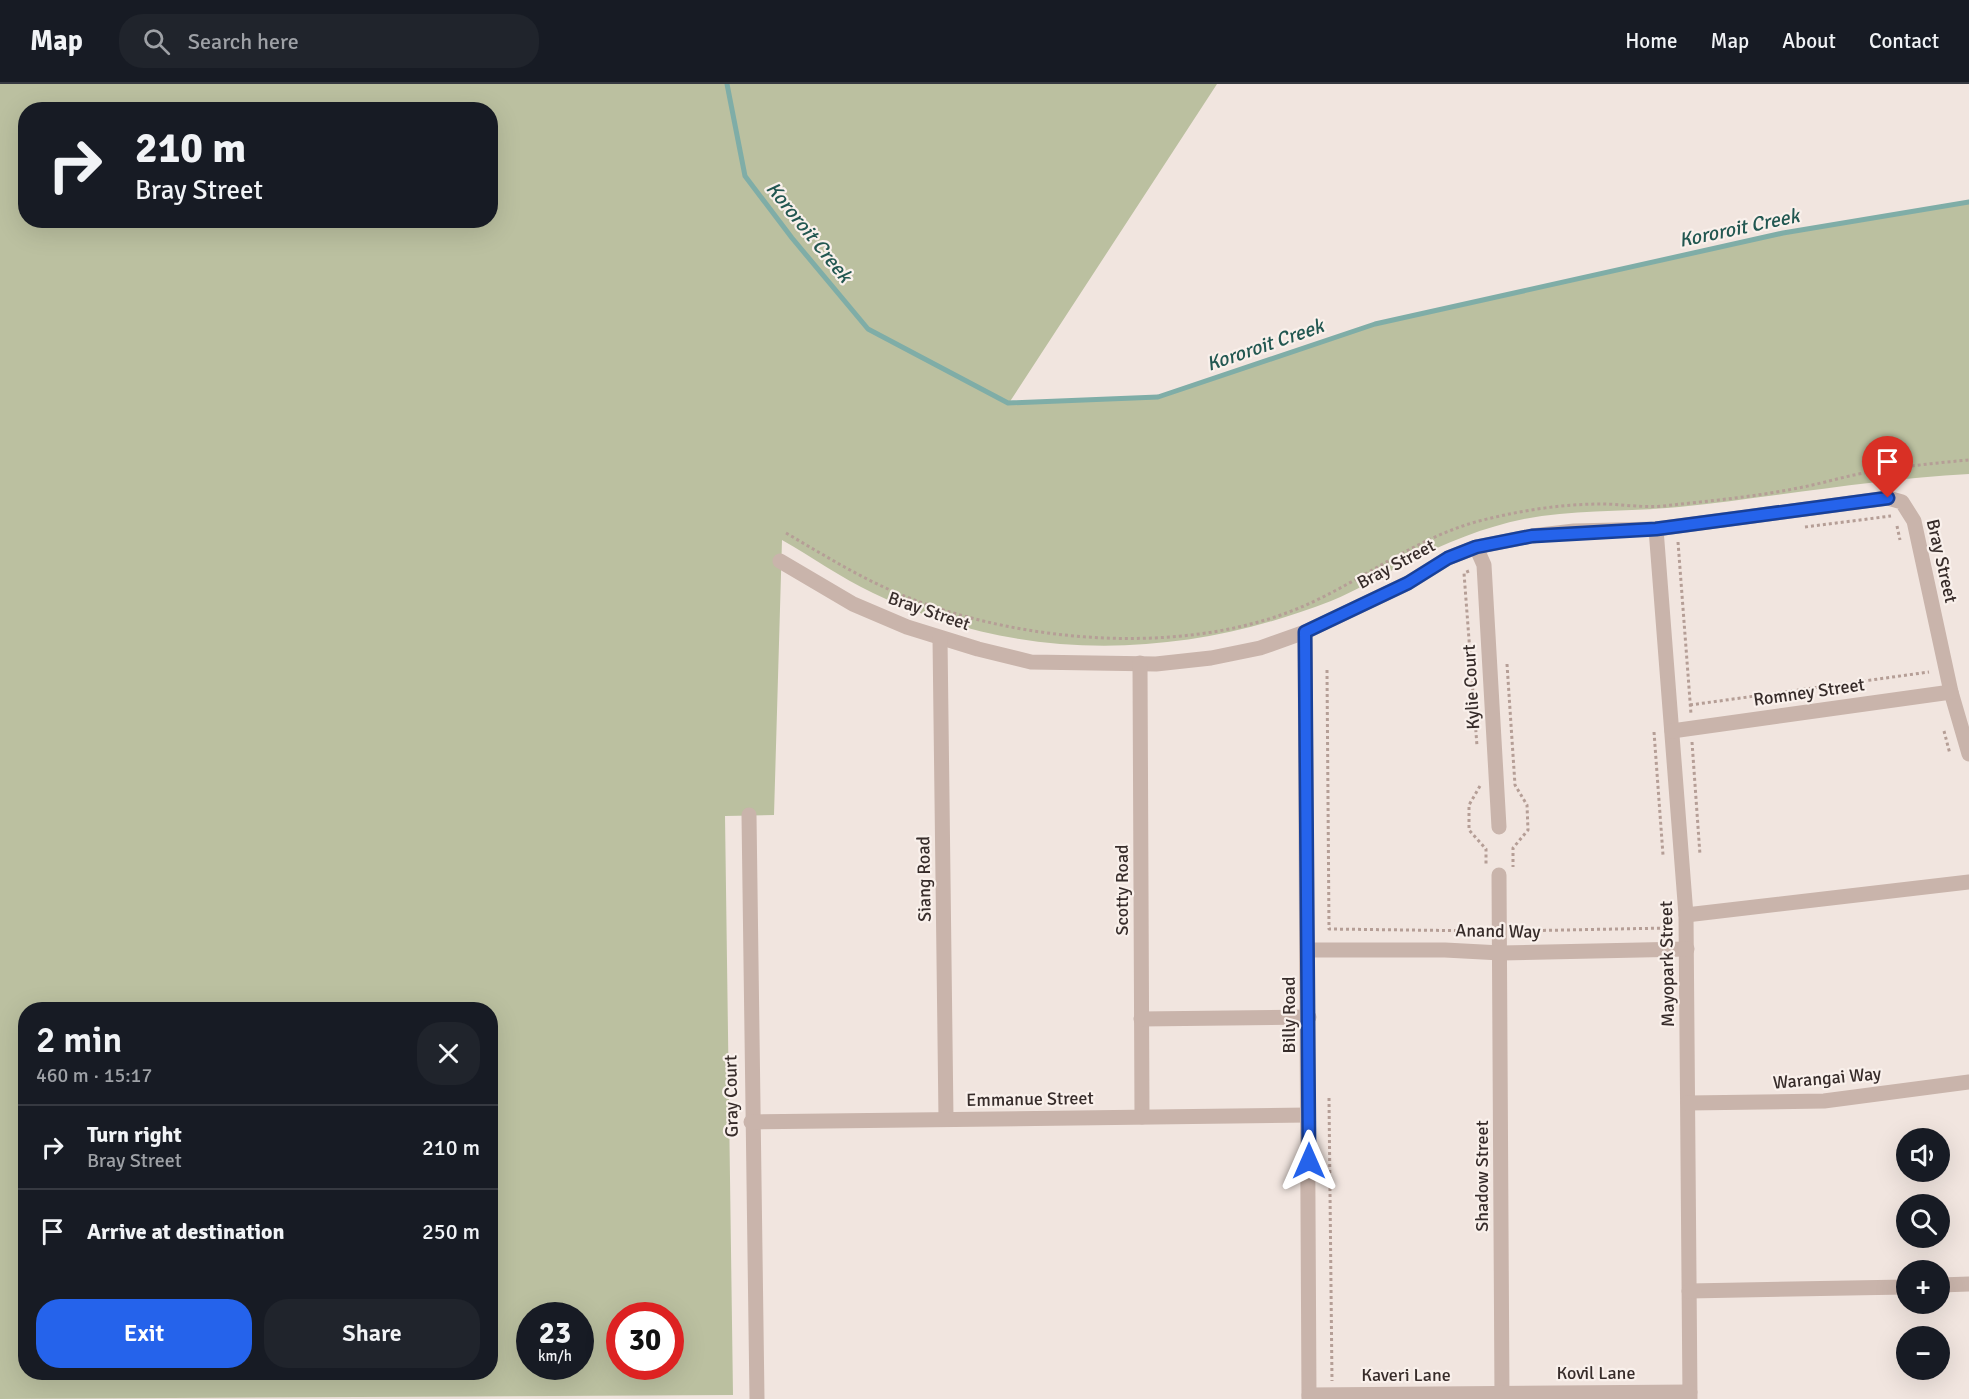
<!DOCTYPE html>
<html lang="en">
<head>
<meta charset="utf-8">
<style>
	body { margin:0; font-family:Signika,sans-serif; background:#20242c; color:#f1f3f6; height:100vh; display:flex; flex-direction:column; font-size:22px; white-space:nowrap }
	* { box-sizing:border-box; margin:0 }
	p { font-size:20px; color:#9ea1a6 }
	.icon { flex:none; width:33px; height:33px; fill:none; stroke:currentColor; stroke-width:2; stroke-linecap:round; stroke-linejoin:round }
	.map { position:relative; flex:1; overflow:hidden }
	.panel { position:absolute; left:18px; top:918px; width:480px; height:378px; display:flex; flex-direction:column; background:#171b24; border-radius:24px; box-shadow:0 6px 24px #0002 }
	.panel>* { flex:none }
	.hud { position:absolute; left:18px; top:18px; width:480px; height:126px; border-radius:24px; box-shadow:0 6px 24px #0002; background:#171b24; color:#f1f3f6; overflow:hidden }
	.tools { position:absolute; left:1896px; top:1044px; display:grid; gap:12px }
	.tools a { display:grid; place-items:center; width:54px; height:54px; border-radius:50%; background:#171b24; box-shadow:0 6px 24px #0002; font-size:30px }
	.speed { position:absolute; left:516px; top:1218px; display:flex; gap:12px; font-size:30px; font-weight:700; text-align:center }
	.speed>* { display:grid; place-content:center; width:78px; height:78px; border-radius:50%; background:#171b24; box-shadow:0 6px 24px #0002; line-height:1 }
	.speed small { font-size:15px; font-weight:400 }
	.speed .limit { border:9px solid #d22; background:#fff; color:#111 }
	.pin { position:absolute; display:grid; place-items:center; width:51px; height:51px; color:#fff; margin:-62px -26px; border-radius:50% 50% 50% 0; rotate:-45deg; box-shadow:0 0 6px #0007 }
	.pin .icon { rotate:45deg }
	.me { position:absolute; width:66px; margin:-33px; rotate:0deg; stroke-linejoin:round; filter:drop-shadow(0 0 4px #0008) }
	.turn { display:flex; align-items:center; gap:21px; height:126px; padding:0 18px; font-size:27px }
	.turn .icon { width:78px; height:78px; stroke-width:2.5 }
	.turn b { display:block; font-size:42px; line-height:51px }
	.round { display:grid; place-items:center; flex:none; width:63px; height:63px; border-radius:24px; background:#20242c }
	.head { display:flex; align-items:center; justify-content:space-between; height:102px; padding:0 18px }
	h1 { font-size:36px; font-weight:600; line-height:45px }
	.action { display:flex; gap:12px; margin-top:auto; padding:12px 18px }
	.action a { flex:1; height:69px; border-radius:24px; background:#2563eb; color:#fff; font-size:24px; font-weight:600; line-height:69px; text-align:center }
	.action a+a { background:#20242c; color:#f1f3f6 }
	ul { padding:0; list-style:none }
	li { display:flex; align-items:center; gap:18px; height:84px; padding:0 18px; border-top:2px solid #363941 }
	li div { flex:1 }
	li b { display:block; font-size:22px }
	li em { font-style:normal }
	header { display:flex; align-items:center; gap:36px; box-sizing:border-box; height:84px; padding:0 30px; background:#171b24; border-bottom:2px solid #363941 }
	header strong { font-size:28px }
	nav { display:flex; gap:33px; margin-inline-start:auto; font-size:21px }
	.search { width:420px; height:54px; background:#20242c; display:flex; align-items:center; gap:15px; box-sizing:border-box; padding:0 21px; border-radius:24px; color:#9ea1a6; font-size:22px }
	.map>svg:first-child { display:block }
	.green { fill:#bbc0a0; fill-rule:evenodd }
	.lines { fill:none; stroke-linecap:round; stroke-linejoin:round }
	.stream { stroke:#7fada7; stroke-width:5 }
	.path { stroke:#b59e96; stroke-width:3; stroke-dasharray:3 3; stroke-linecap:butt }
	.minor { stroke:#c9b4ab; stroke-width:15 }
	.route-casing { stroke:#184099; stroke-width:15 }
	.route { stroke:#2563eb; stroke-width:10 }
	.labels { text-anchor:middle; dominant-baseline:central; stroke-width:4.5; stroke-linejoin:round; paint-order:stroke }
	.street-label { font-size:18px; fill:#372c2a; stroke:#f9f0eb }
	.water-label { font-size:20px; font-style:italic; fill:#225751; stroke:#f9f0eb }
</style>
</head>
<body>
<header>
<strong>Map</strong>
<div class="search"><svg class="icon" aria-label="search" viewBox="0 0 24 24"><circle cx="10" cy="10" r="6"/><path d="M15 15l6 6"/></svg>Search here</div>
<nav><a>Home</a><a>Map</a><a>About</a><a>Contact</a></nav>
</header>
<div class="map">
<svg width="1969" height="1315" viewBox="0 0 1969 1315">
	<rect width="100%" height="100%" fill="#f1e5df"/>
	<path class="green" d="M0,0H1217L1009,319L1158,313L1375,240L1783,149L1969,118V390C1872,395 1776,413 1679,423C1628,428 1575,425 1524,435C1485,443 1444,459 1408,478C1382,491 1358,506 1331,517C1180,576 1020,580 873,509C841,494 812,473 782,456L774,731L725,732L733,1311L0,1315ZM26,26H490V136H26ZM26,926H490V1288H26ZM530,1232H580V1282H530ZM620,1232H670V1282H620Z"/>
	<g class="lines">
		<polyline class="stream" points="727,0 745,92 792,154 868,245 1008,319 1158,313 1375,240 1783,149 1969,118"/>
		<g class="path">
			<polyline points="1897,442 1900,456"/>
			<polyline points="1805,443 1891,432"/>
			<path d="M786,449C827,473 867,498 912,515C1024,558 1175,571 1289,528C1355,503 1409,456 1479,437C1518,427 1560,420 1601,420C1621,420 1642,424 1663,422C1708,417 1754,413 1798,404C1820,400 1842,393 1864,389C1899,383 1934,379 1969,376"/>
			<polyline points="1678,458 1691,630"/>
			<polyline points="1469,487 1464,489 1477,662"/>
			<polyline points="1507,580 1515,701 1527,721 1528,746 1513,764 1513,783"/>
			<polyline points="1327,586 1329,845 1486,847"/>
			<polyline points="1690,621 1929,588"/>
			<polyline points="1944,647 1950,670"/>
			<polyline points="1654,648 1663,771"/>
			<polyline points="1692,658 1700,771"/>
			<polyline points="1480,702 1469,721 1469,746 1486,765 1486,782"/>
			<polyline points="1513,847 1668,844"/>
			<polyline points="1329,1014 1332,1297"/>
		</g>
		<g class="minor">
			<polyline points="1656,445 1686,831 1690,1315"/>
			<polyline points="1476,463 1484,481 1499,743"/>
			<polyline points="780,477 853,520 907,543 978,565 1031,578 1156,580 1211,574 1260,564 1305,548 1408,499 1448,474 1476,463 1532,452 1574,447 1656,445 1888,414 1902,418 1914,437 1951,608 1969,670"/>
			<polyline points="1305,548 1309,1315"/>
			<polyline points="940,554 946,1035"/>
			<polyline points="1140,579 1142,1033"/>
			<polyline points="1672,647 1951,608"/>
			<polyline points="749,731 757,1315"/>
			<polyline points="1499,791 1502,1315"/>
			<polyline points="1686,831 1969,798"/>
			<polyline points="1308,866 1445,866 1501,869 1687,865"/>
			<polyline points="1141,935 1309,933"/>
			<polyline points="1688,1019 1824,1017 1969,998"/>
			<polyline points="751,1038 1308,1031"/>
			<polyline points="1940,1201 1969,1200"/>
			<polyline points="1689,1207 1906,1203"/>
			<polyline points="1309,1311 1690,1308"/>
		</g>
	</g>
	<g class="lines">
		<defs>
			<polyline id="route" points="1309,1077 1305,548 1408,499 1448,474 1476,463 1532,452 1656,445 1888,414"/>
		</defs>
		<use href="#route" class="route-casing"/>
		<use href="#route" class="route"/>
	</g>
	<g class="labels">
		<g class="street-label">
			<text transform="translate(1942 477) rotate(77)">Bray Street</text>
			<text transform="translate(1396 480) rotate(-28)">Bray Street</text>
			<text transform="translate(929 527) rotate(19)">Bray Street</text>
			<text transform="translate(1471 603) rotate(-93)">Kylie Court</text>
			<text transform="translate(1809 608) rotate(-8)">Romney Street</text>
			<text transform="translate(924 795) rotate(-91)">Siang Road</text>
			<text transform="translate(1122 806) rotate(-90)">Scotty Road</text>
			<text transform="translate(1498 847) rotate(1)">Anand Way</text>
			<text transform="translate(1667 880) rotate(-91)">Mayopark Street</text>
			<text transform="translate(1289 931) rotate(-90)">Billy Road</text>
			<text transform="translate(1827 994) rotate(-5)">Warangai Way</text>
			<text transform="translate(731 1012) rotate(-91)">Gray Court</text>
			<text transform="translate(1030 1015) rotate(-1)">Emmanue Street</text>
			<text transform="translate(1482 1092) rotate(-90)">Shadow Street</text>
			<text x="1596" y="1289">Kovil Lane</text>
			<text x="1406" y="1291">Kaveri Lane</text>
		</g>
		<g class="water-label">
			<text transform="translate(1739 144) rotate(-12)">Kororoit Creek</text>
			<text transform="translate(809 148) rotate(51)">Kororoit Creek</text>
			<text transform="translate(1265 261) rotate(-19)">Kororoit Creek</text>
		</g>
	</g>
</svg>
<div class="tools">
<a><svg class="icon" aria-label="sound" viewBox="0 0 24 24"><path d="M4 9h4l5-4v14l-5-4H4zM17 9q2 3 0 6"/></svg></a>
<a><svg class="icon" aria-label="search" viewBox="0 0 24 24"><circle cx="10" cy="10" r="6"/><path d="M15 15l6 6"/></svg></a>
<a>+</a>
<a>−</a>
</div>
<div class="speed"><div>23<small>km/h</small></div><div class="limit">30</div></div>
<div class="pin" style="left:1888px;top:414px;background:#d93025"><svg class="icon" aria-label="arrive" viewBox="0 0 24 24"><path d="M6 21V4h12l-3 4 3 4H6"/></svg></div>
<svg class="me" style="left:1309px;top:1077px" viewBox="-20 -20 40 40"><path d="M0-17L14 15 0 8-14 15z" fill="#2563eb" stroke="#fff" stroke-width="4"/></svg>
<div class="hud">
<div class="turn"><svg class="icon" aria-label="right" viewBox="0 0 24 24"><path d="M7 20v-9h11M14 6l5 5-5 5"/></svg><div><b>210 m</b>Bray Street</div></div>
</div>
<section class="panel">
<div class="head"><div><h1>2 min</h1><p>460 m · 15:17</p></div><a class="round"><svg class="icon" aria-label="close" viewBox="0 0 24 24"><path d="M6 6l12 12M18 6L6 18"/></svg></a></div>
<ul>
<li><svg class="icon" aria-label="right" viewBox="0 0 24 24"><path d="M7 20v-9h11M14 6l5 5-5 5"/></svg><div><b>Turn right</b><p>Bray Street</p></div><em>210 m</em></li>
<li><svg class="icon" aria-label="arrive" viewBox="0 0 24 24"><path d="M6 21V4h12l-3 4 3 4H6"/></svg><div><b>Arrive at destination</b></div><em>250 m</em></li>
</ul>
<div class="action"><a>Exit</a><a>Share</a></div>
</section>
</div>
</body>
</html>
